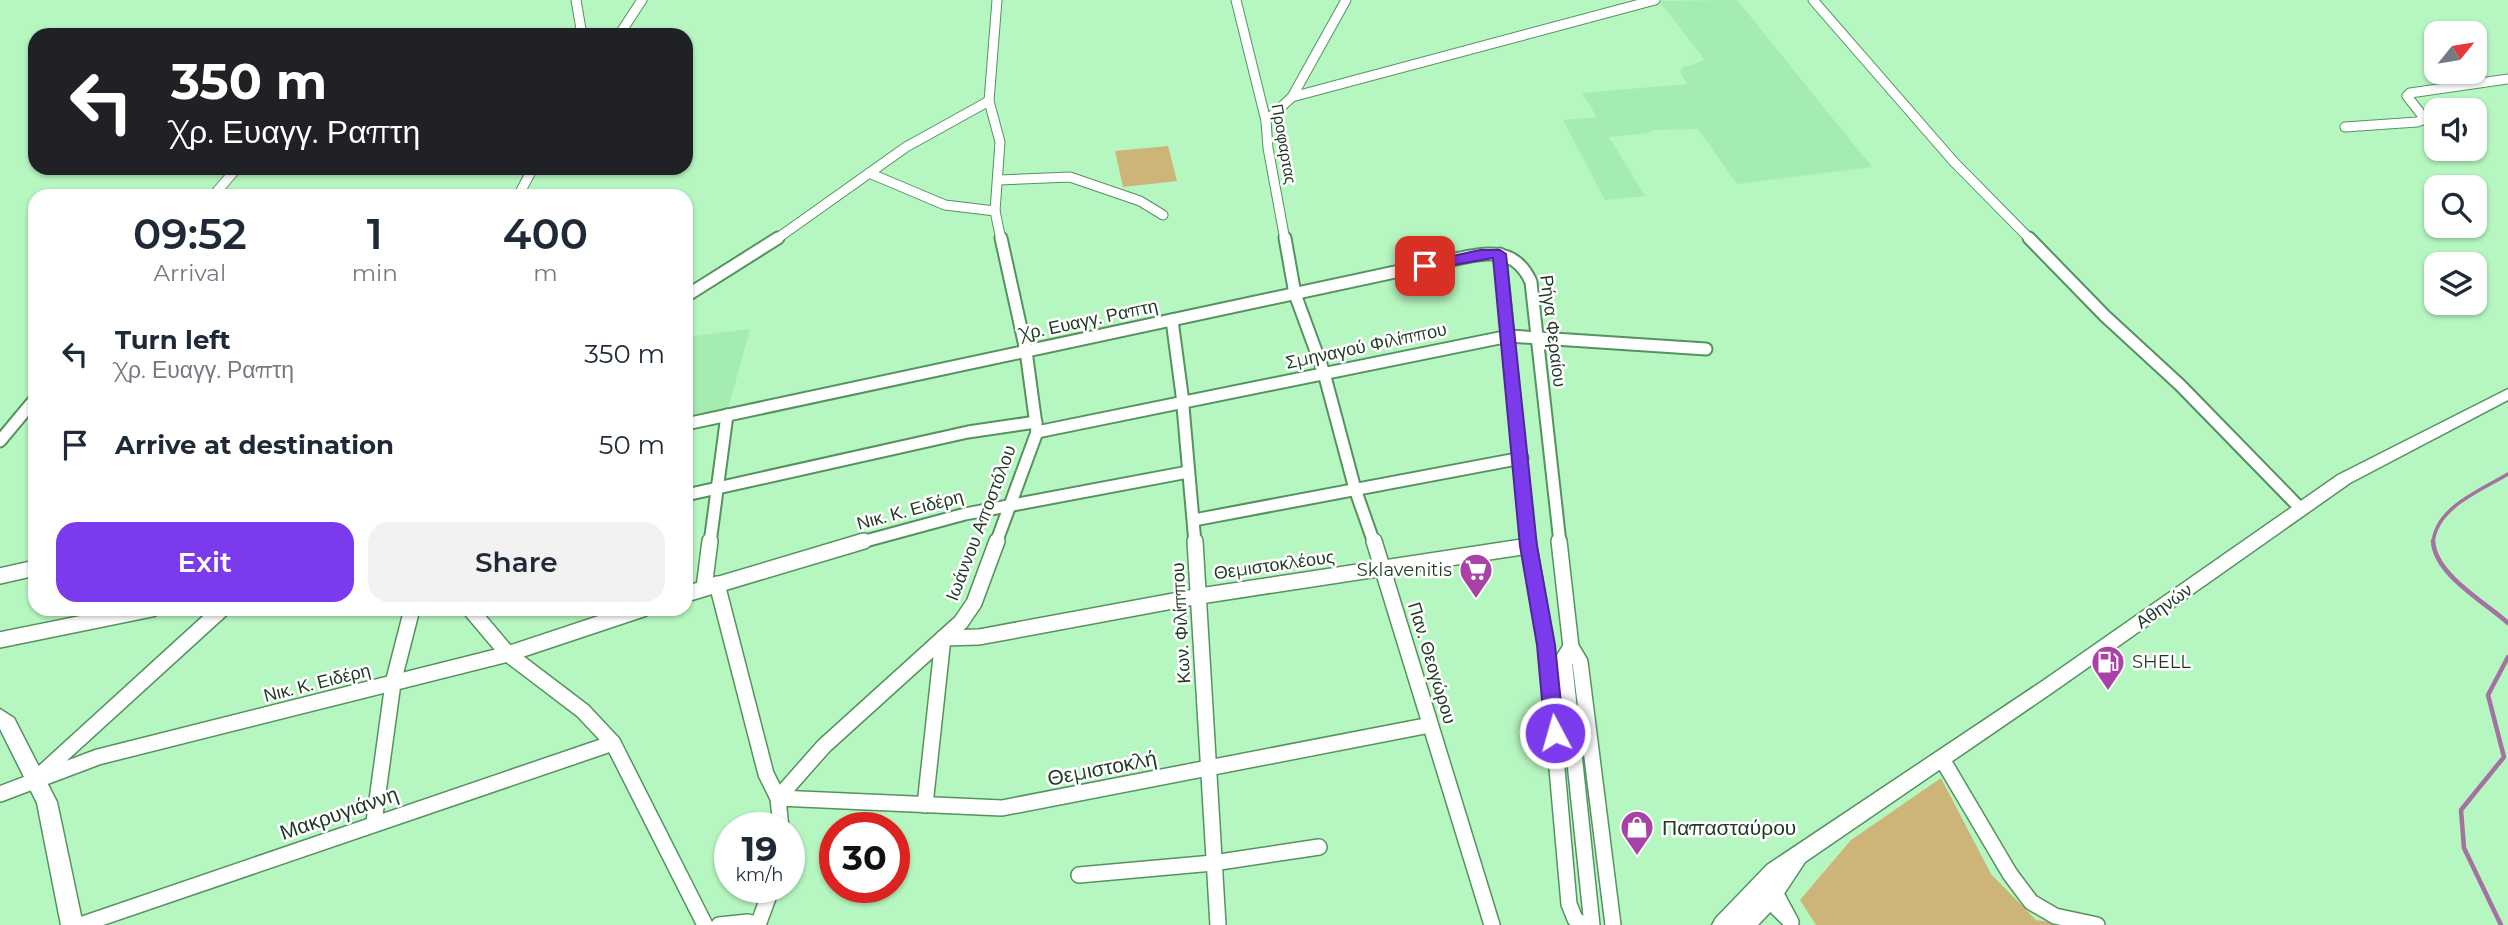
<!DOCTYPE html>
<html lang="en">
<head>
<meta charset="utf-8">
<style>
	body { margin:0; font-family:Montserrat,sans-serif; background:#f2f2f3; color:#1f2937; height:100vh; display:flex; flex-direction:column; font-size:26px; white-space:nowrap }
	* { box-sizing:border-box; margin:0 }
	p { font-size:23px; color:#747a83 }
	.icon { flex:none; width:38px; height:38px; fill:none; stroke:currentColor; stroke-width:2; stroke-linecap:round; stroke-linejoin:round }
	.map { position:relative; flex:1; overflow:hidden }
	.side { position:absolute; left:28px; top:189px; width:665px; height:427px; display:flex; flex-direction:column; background:#fff; border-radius:21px; box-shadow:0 2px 5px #0004 }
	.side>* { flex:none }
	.top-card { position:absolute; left:28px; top:28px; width:665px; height:147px; border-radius:21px; box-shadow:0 2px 5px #0004; background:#202124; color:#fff; overflow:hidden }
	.needle { width:46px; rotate:60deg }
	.controls { position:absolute; left:2424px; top:21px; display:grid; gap:14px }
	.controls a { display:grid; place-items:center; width:63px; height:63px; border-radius:14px; background:#fff; box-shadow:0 2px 5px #0004; font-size:35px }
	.speed { position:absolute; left:714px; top:812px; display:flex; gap:14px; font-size:35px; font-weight:700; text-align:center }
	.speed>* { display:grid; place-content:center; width:91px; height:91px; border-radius:50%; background:#fff; box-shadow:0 2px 5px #0004; line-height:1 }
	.speed small { font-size:18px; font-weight:400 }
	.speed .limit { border:10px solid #d22; background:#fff; color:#111 }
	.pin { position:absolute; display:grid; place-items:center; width:60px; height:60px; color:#fff; margin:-30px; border-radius:14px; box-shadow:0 4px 10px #0006 }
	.me { position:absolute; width:77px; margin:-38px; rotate:354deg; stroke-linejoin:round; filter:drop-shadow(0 0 5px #0008) }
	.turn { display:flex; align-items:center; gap:24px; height:147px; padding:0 28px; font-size:32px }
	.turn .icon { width:91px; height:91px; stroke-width:2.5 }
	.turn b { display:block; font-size:49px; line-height:60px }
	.eta { display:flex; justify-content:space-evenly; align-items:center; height:119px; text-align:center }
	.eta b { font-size:42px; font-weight:600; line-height:49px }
	.primary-button { display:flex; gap:14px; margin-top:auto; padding:14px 28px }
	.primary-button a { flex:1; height:80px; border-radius:21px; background:#7c3aed; color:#fff; font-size:28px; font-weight:600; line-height:80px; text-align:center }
	.primary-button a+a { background:#f2f2f3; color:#1f2937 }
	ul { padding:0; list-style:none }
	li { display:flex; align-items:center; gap:21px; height:91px; padding:0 28px }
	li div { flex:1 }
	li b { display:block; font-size:26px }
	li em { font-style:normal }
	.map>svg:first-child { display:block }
	.built { fill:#a5ecb1 }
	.green { fill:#cdb579 }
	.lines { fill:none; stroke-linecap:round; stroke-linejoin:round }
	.stream-far1 { stroke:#a471a0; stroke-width:3.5 }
	.stream { stroke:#a471a0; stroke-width:4.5 }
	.minor-far2-casing { stroke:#559260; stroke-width:11 }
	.minor-far1-casing { stroke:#559260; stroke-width:15 }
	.minor-casing { stroke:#559260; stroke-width:18 }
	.major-casing { stroke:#559260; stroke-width:3 }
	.minor-far2 { stroke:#fff; stroke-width:9 }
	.minor-far1 { stroke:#fff; stroke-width:11 }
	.minor { stroke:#fff; stroke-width:15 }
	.major { fill:#fff; fill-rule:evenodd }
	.route { fill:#7c3aed; stroke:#51269a; stroke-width:2 }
	.labels { text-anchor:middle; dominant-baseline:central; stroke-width:5; stroke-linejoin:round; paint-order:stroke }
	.far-street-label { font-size:16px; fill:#1f3924; stroke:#fff }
	.street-label { font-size:18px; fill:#1f3924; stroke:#fff }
	.poi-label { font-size:18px; fill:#1f3924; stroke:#fff; text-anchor:end }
	.near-street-label { font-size:21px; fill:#1f3924; stroke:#fff }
	.near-poi-label { font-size:21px; fill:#1f3924; stroke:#fff; text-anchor:start }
</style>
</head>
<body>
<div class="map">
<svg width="2508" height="925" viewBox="0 0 2508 925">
	<rect width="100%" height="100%" fill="#b6f6c0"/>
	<g class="built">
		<polygon points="1737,0 1872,167 1737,184 1698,129 1653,130 1648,133 1609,137 1645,196 1605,200 1563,120 1597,117 1582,93 1687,84 1680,72 1682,68 1705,60 1659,1"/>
		<polygon points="750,329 728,409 686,419 686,337"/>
	</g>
	<g class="green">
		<polygon points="1168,146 1177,181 1123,187 1115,151"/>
		<polygon points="1941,778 1991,874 2036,920 2069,925 1816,925 1800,900 1851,840"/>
	</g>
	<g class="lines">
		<path class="stream-far1" d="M2433,543C2436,507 2480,491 2508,474"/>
		<g class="stream">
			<path d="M2433,541C2435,575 2485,602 2508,623"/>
			<polyline points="2501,925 2464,848 2461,810 2504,757 2488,695 2508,657"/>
		</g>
		<defs>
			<g id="minor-far2">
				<polyline points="576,0 582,35"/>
				<polyline points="997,0 989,101 1000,142 995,211 1001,240"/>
				<polyline points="1236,0 1266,121 1268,148 1285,240"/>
				<polyline points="1813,0 1954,162 2031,240"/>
				<polyline points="619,35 642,0"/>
				<polyline points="1292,97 1655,0"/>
				<polyline points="1266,121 1292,97 1346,0"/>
				<polyline points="2345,127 2417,122 2425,119 2407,96 2410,93 2508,79"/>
				<polyline points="869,173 945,205 995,211"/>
				<polyline points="998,180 1070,177 1140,201 1163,215"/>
				<polyline points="213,196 237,168"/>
				<polyline points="518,196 533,168"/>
				<polyline points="775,240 906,147 989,101"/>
			</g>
			<g id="minor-far1">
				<polyline points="1285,238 1295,294 1324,373 1355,489 1374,543"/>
				<polyline points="2029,238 2105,316 2180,385 2301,509"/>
				<polyline points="1500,254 1528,543"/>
				<polyline points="686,296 778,238"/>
				<polyline points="1172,320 1182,395 1195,543"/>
				<path d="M686,424L1451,260C1484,253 1515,245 1531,282L1560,543"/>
				<polyline points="1037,432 1509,336 1706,349"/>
				<polyline points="0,441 35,399"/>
				<polyline points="686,495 968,432 1036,422"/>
				<polyline points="1194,520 1522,458"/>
				<polyline points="710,543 727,415"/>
				<polyline points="858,543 965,514 1188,472"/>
				<polyline points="996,543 1037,432 1026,351 1001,238"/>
			</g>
			<g id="minor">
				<polyline points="1195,541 1218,925"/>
				<polyline points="1374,541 1492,925"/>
				<polyline points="1528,541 1546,645 1569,904 1575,919 1584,925"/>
				<polyline points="1559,541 1571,647 1580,662 1613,925"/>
				<polyline points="0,576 35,568"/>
				<polyline points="717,584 766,774 778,798 781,828"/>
				<polyline points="704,588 710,541"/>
				<polyline points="686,594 864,541"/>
				<polyline points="470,609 508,654 583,711 613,743 705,925"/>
				<polyline points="0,640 152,609"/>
				<polyline points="1571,647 1564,658 1592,925"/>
				<polyline points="1942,759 2010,874 2031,902 2055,916 2097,925"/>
				<polyline points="41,774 222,609"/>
				<polyline points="0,794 98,757 508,654 643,609"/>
				<polyline points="778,798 824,746 961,622 974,603 997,541"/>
				<polyline points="778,798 1002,808 1430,725"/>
				<polyline points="925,805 943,638 979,637 1200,596 1528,546"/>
				<polyline points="374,822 393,683 412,609"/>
				<polyline points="1079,875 1213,863 1319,847"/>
				<polyline points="1766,897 1791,922 1777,896 1769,888"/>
				<polyline points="80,925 613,743"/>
				<polyline points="719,925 748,922 758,925"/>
				<polyline points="758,925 772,887"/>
			</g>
			<g id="major">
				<polygon points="2508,389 2508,400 2350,483 2056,690 1805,862 1776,906 1758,925 1712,925 1716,918 1767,865 2044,680 2338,475"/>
				<polygon points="0,709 14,718 57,802 83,925 61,925 37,803 0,729"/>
			</g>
		</defs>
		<use href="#minor-far2" class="minor-far2-casing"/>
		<use href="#minor-far1" class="minor-far1-casing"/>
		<use href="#minor" class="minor-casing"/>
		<use href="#major" class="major-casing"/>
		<use href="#minor-far2" class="minor-far2"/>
		<use href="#minor-far1" class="minor-far1"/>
		<use href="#minor" class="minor"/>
		<use href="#major" class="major"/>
	</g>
	<polygon class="route" points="1480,250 1500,250 1506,254 1537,546 1555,645 1564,733 1561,738 1555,741 1548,738 1545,733 1537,645 1520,546 1493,258 1425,270 1418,266 1425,262"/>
	<defs>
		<symbol id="supermarket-pin" viewBox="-11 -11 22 30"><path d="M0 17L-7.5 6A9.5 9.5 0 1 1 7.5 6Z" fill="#a942a6" stroke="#fff"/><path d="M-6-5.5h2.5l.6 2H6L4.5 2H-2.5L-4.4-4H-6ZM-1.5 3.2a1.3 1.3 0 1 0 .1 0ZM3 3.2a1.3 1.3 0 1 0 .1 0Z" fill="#fff"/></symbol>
		<symbol id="fuel-pin" viewBox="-11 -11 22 30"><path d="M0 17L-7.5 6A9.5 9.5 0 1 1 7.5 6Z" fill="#a942a6" stroke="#fff"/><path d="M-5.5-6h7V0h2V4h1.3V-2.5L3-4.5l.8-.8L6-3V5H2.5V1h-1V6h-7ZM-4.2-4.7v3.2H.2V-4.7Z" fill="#fff"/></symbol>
		<symbol id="shop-pin" viewBox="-11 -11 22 30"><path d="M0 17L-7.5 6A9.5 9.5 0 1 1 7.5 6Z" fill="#a942a6" stroke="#fff"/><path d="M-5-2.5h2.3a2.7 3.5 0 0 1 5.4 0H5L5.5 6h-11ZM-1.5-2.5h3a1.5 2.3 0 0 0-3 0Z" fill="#fff"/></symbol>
	</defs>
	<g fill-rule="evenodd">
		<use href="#supermarket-pin" x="1457" y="551" width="38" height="52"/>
		<use href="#fuel-pin" x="2089" y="643" width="38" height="52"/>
		<use href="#shop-pin" x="1618" y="808" width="38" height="52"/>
	</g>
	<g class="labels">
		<g class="far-street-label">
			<text transform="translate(1284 144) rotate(80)">Προφαρτας</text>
		</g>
		<g class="street-label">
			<text transform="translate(1089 320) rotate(-12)">Χρ. Ευαγγ. Ραπτη</text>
			<text transform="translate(1553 331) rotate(83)">Ρήγα Φεραίου</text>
			<text transform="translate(1366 346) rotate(-12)">Σμηναγού Φιλίππου</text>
			<text transform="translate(910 510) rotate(-15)">Νικ. Κ. Ειδέρη</text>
			<text transform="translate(981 523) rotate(-69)">Ιωάννου Αποστόλου</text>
			<text transform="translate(1274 565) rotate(-8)">Θεμιστοκλέους</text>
			<text transform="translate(2164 606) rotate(-35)">Αθηνών</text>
			<text transform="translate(1181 623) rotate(-93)">Κων. Φιλίππου</text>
			<text transform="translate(1432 663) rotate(73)">Παν. Θεογώρου</text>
			<text transform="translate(317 683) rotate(-14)">Νικ. Κ. Ειδέρη</text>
		</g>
		<g class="poi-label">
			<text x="1452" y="570">Sklavenitis</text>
			<text x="2132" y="662" text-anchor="start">SHELL</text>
		</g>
		<g class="near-street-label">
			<text transform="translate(1102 768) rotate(-11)">Θεμιστοκλή</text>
			<text transform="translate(339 813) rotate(-19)">Μακρυγιάννη</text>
		</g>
		<g class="near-poi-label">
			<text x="1662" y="827">Παπασταύρου</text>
		</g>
	</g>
</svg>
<div class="controls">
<a><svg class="needle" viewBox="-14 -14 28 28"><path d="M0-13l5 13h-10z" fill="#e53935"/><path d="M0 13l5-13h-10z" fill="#747a83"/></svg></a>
<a><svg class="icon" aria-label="sound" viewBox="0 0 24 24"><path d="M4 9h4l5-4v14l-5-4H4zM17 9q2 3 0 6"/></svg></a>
<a><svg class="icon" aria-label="search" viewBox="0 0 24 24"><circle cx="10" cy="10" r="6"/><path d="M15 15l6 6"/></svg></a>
<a><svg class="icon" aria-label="layers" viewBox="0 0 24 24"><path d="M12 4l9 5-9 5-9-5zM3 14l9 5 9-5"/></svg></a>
</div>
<div class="speed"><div>19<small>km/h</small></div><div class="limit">30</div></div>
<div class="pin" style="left:1425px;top:266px;background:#d93025"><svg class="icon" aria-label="arrive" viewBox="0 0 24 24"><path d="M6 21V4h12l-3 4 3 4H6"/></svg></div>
<svg class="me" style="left:1555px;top:733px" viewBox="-20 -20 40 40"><circle r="17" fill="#7c3aed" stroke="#fff" stroke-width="3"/><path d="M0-11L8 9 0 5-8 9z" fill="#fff"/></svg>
<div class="top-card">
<div class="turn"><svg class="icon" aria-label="left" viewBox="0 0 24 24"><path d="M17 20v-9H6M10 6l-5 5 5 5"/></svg><div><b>350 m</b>Χρ. Ευαγγ. Ραπτη</div></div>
</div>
<section class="side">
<div class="eta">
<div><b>09:52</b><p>Arrival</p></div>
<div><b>1</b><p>min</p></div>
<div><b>400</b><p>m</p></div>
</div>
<ul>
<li><svg class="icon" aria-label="left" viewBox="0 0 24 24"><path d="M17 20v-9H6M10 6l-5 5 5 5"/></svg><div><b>Turn left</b><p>Χρ. Ευαγγ. Ραπτη</p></div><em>350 m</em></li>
<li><svg class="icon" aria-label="arrive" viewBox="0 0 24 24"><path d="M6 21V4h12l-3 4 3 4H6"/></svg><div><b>Arrive at destination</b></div><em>50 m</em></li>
</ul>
<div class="primary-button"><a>Exit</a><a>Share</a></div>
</section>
</div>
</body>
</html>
